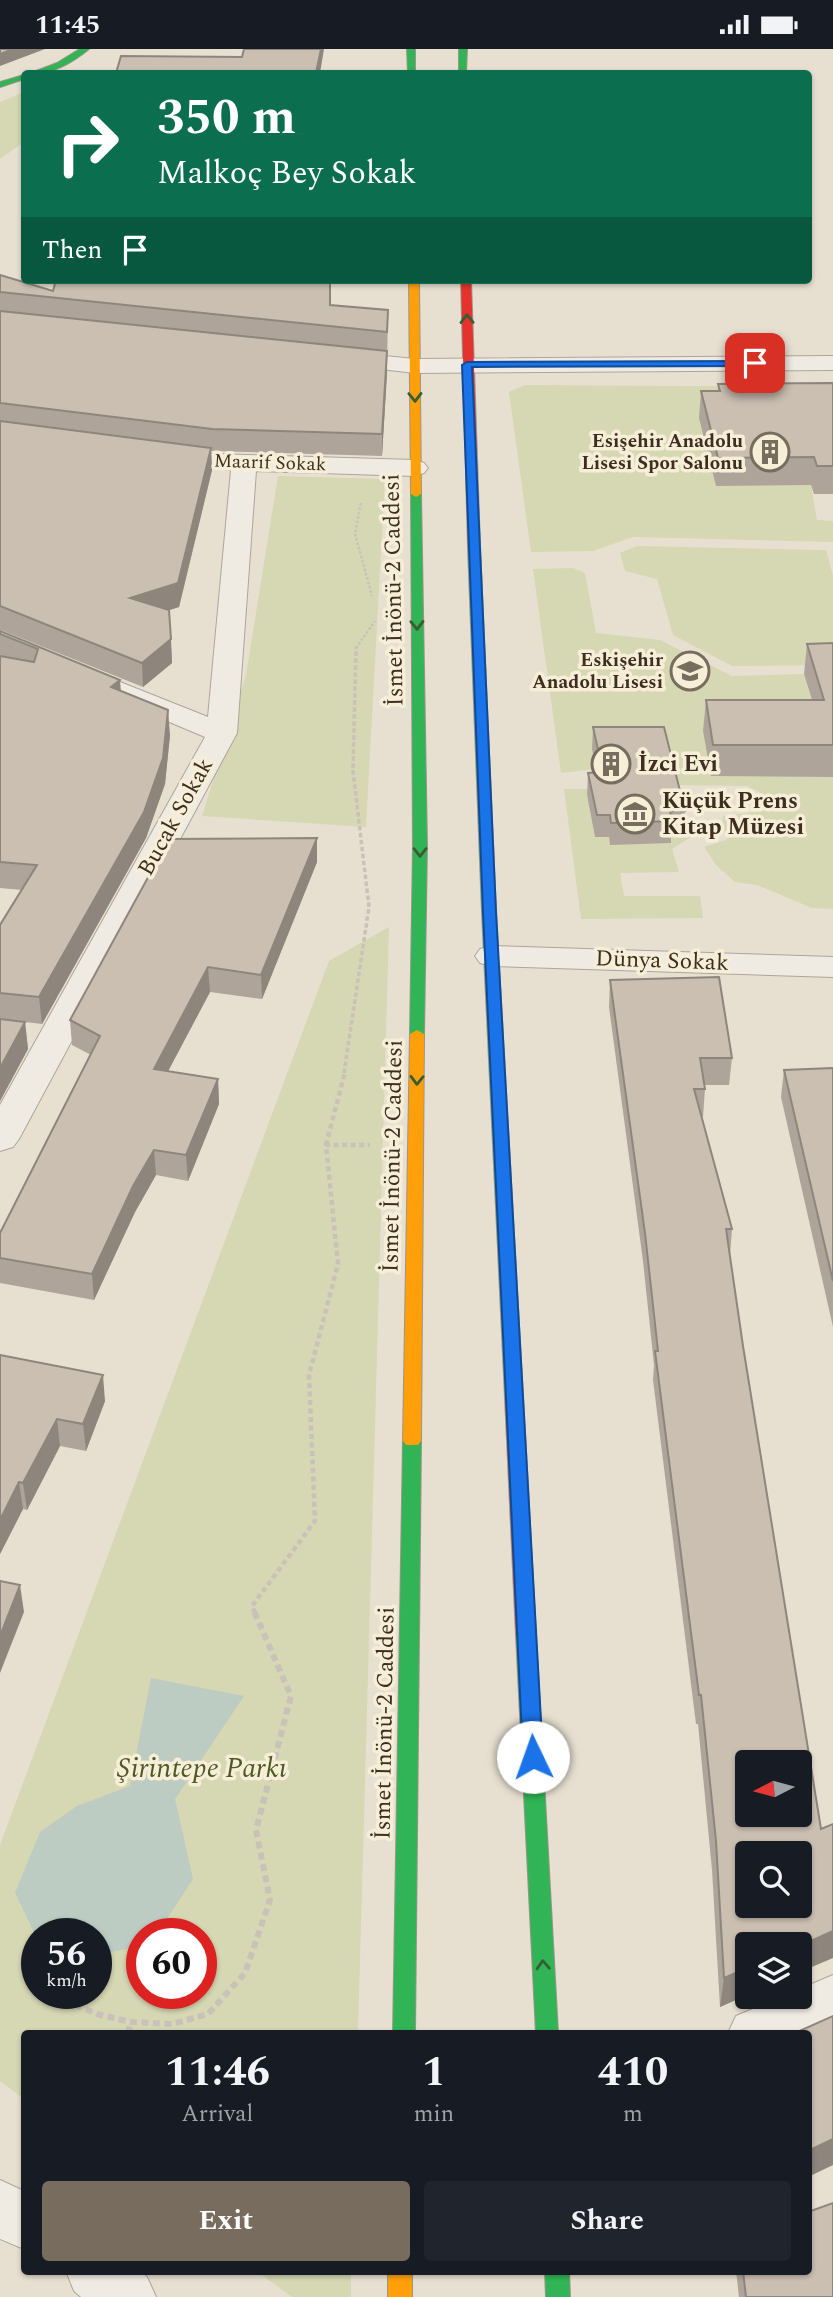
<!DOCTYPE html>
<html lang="en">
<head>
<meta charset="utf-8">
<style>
	body { margin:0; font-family:Spectral,serif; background:#20242c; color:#f1f3f6; height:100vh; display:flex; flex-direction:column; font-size:26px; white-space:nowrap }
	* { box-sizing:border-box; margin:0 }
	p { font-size:23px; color:#9ea1a6 }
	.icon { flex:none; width:38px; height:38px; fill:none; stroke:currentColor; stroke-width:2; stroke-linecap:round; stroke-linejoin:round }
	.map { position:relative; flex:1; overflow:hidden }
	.panel { position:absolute; left:21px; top:1981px; width:791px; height:245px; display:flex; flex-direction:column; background:#171b24; border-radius:7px; box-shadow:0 2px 5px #0004 }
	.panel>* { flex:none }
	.guide { position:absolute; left:21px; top:21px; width:791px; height:214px; border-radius:7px; box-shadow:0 2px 5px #0004; background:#0b6e4f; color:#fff; overflow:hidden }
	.needle { width:46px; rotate:264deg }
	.fabs { position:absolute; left:735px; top:1701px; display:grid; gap:14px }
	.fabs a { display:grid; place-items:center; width:77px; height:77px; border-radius:7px; background:#171b24; box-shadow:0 2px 5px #0004; font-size:35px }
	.speed { position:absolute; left:21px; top:1869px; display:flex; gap:14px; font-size:35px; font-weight:700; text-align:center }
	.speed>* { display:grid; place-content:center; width:91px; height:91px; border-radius:50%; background:#171b24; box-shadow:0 2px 5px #0004; line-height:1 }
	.speed small { font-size:18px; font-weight:400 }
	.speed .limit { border:10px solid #d22; background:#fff; color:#111 }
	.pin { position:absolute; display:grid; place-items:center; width:60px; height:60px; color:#fff; margin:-30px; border-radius:14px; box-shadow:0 4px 10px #0006 }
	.me { position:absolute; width:77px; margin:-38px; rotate:357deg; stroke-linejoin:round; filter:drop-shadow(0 0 5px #0008) }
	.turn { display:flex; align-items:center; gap:24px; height:147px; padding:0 21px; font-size:32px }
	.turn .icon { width:91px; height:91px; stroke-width:2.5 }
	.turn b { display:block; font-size:49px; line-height:60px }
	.then { display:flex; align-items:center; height:66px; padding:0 21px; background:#0003; gap:14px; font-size:26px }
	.eta { display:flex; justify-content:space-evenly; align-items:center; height:119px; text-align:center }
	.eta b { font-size:42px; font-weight:700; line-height:49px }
	.cta { display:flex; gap:14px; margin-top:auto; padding:14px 21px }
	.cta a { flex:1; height:80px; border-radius:7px; background:#786c5e; color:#fff; font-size:28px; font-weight:700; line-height:80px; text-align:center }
	.cta a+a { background:#20242c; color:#f1f3f6 }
	.status { display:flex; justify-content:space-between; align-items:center; height:49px; padding:0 35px; background:#171b24; direction:ltr }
	.status svg { height:19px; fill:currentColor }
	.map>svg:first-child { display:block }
	.green { fill:#d6d7b3; fill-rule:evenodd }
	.water { fill:#bcccc2 }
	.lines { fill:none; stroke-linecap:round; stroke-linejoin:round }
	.street-casing { stroke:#ada599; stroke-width:2 }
	.fast-casing { stroke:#9c958a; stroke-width:2 }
	.slow-casing { stroke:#9c958a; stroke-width:2 }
	.jam-casing { stroke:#9c958a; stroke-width:2 }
	.path-far3 { stroke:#c8c2b9; stroke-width:2.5; stroke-dasharray:2.5 2; stroke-linecap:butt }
	.path-far2 { stroke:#c8c2b9; stroke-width:3.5; stroke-dasharray:4.5 2.5; stroke-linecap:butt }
	.path-far1 { stroke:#c8c2b9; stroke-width:4.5; stroke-dasharray:5 3.5; stroke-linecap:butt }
	.path { stroke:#c8c2b9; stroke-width:6; stroke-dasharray:7 4.5; stroke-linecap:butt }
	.street { fill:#efebe3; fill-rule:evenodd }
	.fast { fill:#30b455; fill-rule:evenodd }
	.slow { fill:#ff9f0a; fill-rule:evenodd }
	.jam { fill:#e5322d; fill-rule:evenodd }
	.wall { fill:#afa499 }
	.shaded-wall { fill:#8e867d }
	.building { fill:#cbbfb2; stroke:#8e867d; stroke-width:2; fill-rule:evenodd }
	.oneway { stroke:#385d33 }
	.route { fill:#1a73e8; stroke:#114b97; stroke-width:2 }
	.labels { text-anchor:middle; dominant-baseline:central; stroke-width:7; stroke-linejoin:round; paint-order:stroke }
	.far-poi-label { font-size:19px; font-weight:bold; fill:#3d2e20; stroke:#f7eed8; text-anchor:end }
	.far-street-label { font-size:19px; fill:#3d2e20; stroke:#f7eed8 }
	.street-label { font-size:23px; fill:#3d2e20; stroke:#f7eed8 }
	.poi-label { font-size:23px; font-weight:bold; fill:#3d2e20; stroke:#f7eed8; text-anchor:start }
	.near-park-label { font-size:28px; font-style:italic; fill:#4d5a26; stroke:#f7eed8 }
</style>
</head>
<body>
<div class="status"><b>11:45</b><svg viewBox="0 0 49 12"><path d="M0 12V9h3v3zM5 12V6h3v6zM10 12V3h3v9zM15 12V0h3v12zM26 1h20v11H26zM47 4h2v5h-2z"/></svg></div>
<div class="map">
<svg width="833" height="2248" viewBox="0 0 833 2248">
	<rect width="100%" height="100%" fill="#e7e0d1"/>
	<g class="green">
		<polygon points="24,43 24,93 0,110 0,53"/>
		<polygon points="525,336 833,338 716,436 811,436 817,471 833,472 833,493 633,488 593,502 531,503 509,343"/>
		<polygon points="278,427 385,430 366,778 202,767 246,626"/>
		<polygon points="637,497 826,501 833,527 833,616 732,617 673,586 657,530 625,522 620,504"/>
		<polygon points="573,519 585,524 596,584 660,591 732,627 804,625 813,657 703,683 711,727 833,728 833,860 812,859 757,836 735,833 716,816 704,798 728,790 722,778 723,767 762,762 764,746 747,737 670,736 592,700 595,720 561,724 533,520"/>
		<polygon points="564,740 587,740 602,745 587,746 595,788 609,788 610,796 669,784 699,783 672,800 679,823 620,824 624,847 700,847 703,869 581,870"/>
		<path d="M389,878L358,1984H24V2050L0,2032V1796L329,912ZM37,1885H96V1944H37ZM142,1885H201V1944H142Z"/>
		<polygon points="258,2223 351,2223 351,2248 292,2248"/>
	</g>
	<polygon class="water" points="151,1629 244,1647 175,1750 193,1830 157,1885 142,1885 142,1897 96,1906 96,1885 37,1886 34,1883 15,1844 40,1783 77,1757 130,1737"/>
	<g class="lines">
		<defs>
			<g id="street">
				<polygon points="336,302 415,310 833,307 833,321 415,324 328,314 324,309 328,304"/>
				<polygon points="159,398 213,405 415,411 424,414 428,419 424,424 415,427 256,422 237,684 19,1090 13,1098 0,1102 0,1056 205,688 110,648 105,642 110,636 120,633 208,668 231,421 150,411 146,406 150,401"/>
				<polygon points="492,897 833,908 833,928 492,917 480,914 475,907 480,900"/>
				<polygon points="833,1926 833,1975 808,1986 728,1984 736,1967 781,1948 800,1948 800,1940"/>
				<polygon points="0,2131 24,2142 24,2200 0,2190"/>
				<polygon points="66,2222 140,2222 147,2228 156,2248 81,2248 74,2242"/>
			</g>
			<g id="fast">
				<path d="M80,0H89C73,13 52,26 31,24L57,14Z"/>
				<polygon points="407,0 415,0 415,24 408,24"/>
				<polygon points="459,0 467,0 466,24 459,24"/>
				<polygon points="24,26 24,30 0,38 0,33"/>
				<polygon points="416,442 421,445 427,797 424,985 417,989 410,985 413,797 411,445"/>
				<polygon points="474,495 480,498 496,863 523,1348 520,1352 508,1352 505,1348 482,863 468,498"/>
				<polygon points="412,1386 418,1388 421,1392 415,1984 393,1984 403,1392 406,1388"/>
				<polygon points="526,1579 533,1581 536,1586 558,1984 536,1984 516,1586 519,1581"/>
				<polygon points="545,2222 569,2222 570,2248 546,2248"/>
			</g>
			<g id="slow">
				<polygon points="409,231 419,231 421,445 416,448 411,445"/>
				<polygon points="417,981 424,985 421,1392 418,1396 406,1396 403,1392 410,985"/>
				<rect x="388" y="2222" width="24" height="26"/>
			</g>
			<g id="jam">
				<polygon points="461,231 471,231 480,498 474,501 468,498"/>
				<polygon points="514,1342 520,1344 523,1348 536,1586 533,1591 526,1593 519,1591 516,1586 505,1348 508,1344"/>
			</g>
		</defs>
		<use href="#street" class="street-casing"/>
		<use href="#fast" class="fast-casing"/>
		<use href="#slow" class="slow-casing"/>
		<use href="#jam" class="jam-casing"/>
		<g class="path-far3">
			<polyline points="361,454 355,485 372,547"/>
			<polyline points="356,599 375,572"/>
		</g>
		<polyline class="path-far2" points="344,1024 369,858 353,722 356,598"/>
		<g class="path-far1">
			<polyline points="326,1096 345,1023"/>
			<polyline points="255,1564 252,1557 315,1472 309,1326 338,1215 326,1096 370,1096"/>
		</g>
		<g class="path">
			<polyline points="54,1947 97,1965 131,1973 172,1975 208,1965 245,1924 270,1851 256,1781 291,1647 254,1562"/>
			<polyline points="128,1984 131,1973"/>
		</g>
		<use href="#street" class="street"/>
		<use href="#fast" class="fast"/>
		<use href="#slow" class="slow"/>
		<use href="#jam" class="jam"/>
	</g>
	<g class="wall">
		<polygon points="0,226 53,242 56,231 331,231 331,256 388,261 387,324 382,407 211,402 212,421 179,558 169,561 172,614 143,638 1,581 0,581"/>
		<polygon points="833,334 833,445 814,445 811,436 716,437 699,369 701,342 718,342 718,335"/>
		<polygon points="0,582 120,631 120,642 170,686 165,735 146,789 42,975 25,973 28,1000 0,1052 0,876 22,841 0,839"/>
		<polygon points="833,594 833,728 711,727 703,682 706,651 812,651 804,625 807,595"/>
		<polygon points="593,678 685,762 684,784 671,784 671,794 610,796 609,788 595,788 587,746 588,724 597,723 592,700"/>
		<polygon points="317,813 262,950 210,943 168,1022 218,1030 219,1055 188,1132 156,1126 135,1163 94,1251 0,1234 0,1184 91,1006 72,996 70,971"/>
		<polygon points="610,931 732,1009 729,1036 705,1036 705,1040 703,1068 701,1068 732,1180 730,1206 747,1895 747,1946 720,1958 712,1821 698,1675 696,1675 653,1331 654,1316 643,1212 609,958"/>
		<polygon points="833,1019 833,1278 781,1048 784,1021"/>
		<polygon points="0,1306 105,1352 86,1402 60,1397 27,1461 23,1460 0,1505"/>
		<polygon points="736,2222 808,2222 833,2248 739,2248"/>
	</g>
	<g class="shaded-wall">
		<polygon points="13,0 45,0 0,17 0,5"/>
		<polygon points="321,0 324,0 320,24 316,24"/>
		<polygon points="387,302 387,324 382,407 382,385"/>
		<polygon points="211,399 212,421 179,558 132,573 130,549"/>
		<polygon points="171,590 172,614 143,638 142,614"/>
		<polygon points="120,631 122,656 111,638"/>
		<polygon points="168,661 170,686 165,735 146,789 42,975 39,948"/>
		<polygon points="317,789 317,813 262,950 261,926"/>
		<polygon points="208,918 210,943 156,1045 154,1020"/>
		<polygon points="25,973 28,1000 0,1052 0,1019"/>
		<polygon points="218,1030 219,1055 188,1132 186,1106"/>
		<polygon points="154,1101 156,1126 135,1163 94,1251 92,1225 133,1137"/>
		<polygon points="103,1326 105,1352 86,1402 83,1375"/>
		<polygon points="57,1370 60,1397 27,1461 23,1434"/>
		<polygon points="19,1433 23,1460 0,1505 0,1471"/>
		<polygon points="20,1536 24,1563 0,1624 0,1587"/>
		<polygon points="833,1882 833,1909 800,1923 800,1897"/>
		<polygon points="747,1919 747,1946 720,1958 724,1929"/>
		<polygon points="833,2090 833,2116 808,2128 808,2102"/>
	</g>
	<g class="building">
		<polygon points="0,0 13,0 0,5"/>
		<polygon points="244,0 321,0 316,24 116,24 121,7 242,8"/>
		<polygon points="0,226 53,242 56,231 330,231 330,256 388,261 387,283 0,243"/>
		<polygon points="0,262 387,302 382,385 212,380 0,354"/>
		<polygon points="833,334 833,417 817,417 814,408 718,409 701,342 720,342 718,335"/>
		<polygon points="0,372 211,399 178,534 130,549 169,561 171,590 142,614 0,557"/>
		<polygon points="0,582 120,631 111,638 168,661 163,709 144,763 39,948 0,944 0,876 37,816 0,813 0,607 34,613 38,600 0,585"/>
		<polygon points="833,594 833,696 713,696 706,651 824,651 807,595"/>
		<polygon points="593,678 664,678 685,762 670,762 672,772 611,774 610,766 597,766 588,724 603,723"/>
		<polygon points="317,789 261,926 208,918 154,1020 218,1030 186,1106 154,1101 133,1137 92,1225 0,1209 0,1184 100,987 70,971 169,790"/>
		<path d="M719,928L732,1009H700L705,1040H694L732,1180H726L743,1297L821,1780L833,1775V1882L800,1897V1895H747V1919L724,1929L716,1792L701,1646H699L655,1302H658L645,1184L610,931ZM747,1713H800V1766H747ZM747,1804H800V1857H747Z"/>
		<polygon points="0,970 25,973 0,1019"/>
		<polygon points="833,1019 833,1232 784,1021"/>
		<polygon points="0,1306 103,1326 83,1375 57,1370 23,1434 19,1433 0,1471"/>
		<polygon points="0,1532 20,1536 0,1587"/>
		<polygon points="833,1967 833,2090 808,2102 808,1984 795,1984"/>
		<polygon points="833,2154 833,2248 746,2248 743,2222 808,2222 808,2163"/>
	</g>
	<defs><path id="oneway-chevron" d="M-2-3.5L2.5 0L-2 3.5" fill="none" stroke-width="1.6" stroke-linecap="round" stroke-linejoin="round" transform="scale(1.75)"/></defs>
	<g class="oneway">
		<use href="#oneway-chevron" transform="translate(467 270) rotate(-91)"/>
		<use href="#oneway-chevron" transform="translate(415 348) rotate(89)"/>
		<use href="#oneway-chevron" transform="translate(417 576) rotate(89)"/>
		<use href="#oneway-chevron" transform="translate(420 803) rotate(90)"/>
		<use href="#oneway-chevron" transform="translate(417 1031) rotate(91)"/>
		<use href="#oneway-chevron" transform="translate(543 1916) rotate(-93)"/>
	</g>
	<polygon class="route" points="755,312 758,312 758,317 472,318 496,863 543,1708 540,1714 533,1716 526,1714 523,1708 483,863 462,316 467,313"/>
	<defs>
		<symbol id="building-ring" viewBox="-11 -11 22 22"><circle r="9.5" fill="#f7eed8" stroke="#786c5e" stroke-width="1.5"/><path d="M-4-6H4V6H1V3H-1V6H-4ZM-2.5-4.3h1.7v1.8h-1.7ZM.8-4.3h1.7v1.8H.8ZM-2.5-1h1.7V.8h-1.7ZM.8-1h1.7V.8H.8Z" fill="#786c5e"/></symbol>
		<symbol id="school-ring" viewBox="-11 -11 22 22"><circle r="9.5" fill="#f7eed8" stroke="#786c5e" stroke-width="1.5"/><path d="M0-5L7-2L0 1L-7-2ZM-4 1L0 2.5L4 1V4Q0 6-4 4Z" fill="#786c5e"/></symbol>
		<symbol id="museum-ring" viewBox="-11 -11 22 22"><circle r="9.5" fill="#f7eed8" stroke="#786c5e" stroke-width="1.5"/><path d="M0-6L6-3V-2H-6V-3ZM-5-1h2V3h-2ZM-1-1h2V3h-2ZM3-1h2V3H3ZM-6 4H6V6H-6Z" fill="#786c5e"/></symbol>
	</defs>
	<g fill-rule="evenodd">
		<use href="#building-ring" x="748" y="381" width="44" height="44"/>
		<use href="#school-ring" x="668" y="600" width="44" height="44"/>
		<use href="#building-ring" x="589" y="693" width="44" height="44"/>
		<use href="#museum-ring" x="613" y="743" width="44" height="44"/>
	</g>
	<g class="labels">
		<g class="far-poi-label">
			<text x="743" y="392">Esişehir Anadolu<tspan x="743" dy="22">Lisesi Spor Salonu</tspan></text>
			<text x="663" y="611">Eskişehir<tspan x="663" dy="22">Anadolu Lisesi</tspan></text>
		</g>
		<g class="far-street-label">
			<text transform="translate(270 414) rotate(2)">Maarif Sokak</text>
		</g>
		<g class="street-label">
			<text transform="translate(394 541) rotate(-91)">İsmet İnönü-2 Caddesi</text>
			<text transform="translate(176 768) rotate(-61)">Bucak Sokak</text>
			<text transform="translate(662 912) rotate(2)">Dünya Sokak</text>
			<text transform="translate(393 1107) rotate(-89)">İsmet İnönü-2 Caddesi</text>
			<text transform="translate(385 1674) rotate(-89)">İsmet İnönü-2 Caddesi</text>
		</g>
		<g class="poi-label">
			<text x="638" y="715">İzci Evi</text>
			<text x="662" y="752">Küçük Prens<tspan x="662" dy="26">Kitap Müzesi</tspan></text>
		</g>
		<g class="near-park-label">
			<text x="202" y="1719">Şirintepe Parkı</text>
		</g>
	</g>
</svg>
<div class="fabs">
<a><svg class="needle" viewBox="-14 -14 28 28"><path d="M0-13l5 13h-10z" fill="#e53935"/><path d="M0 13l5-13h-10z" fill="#9ea1a6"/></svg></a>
<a><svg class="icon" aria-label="search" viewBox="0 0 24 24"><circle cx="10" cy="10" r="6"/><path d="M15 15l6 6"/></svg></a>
<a><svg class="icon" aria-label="layers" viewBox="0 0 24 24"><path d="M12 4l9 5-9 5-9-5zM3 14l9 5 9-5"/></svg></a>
</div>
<div class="speed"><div>56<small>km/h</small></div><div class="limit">60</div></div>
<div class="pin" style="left:755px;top:314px;background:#d93025"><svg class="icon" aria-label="arrive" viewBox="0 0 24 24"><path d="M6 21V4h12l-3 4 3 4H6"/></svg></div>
<svg class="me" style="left:533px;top:1708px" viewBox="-20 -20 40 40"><circle r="19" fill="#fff"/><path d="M0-13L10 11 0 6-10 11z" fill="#1a73e8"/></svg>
<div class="guide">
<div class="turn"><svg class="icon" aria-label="right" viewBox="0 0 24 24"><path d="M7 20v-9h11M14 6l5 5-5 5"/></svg><div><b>350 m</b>Malkoç Bey Sokak</div></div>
<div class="then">Then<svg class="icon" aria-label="arrive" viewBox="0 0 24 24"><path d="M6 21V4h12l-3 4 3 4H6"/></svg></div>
</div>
<section class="panel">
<div class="eta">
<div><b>11:46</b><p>Arrival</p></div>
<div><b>1</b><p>min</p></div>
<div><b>410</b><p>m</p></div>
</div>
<div class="cta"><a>Exit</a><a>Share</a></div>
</section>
</div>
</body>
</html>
